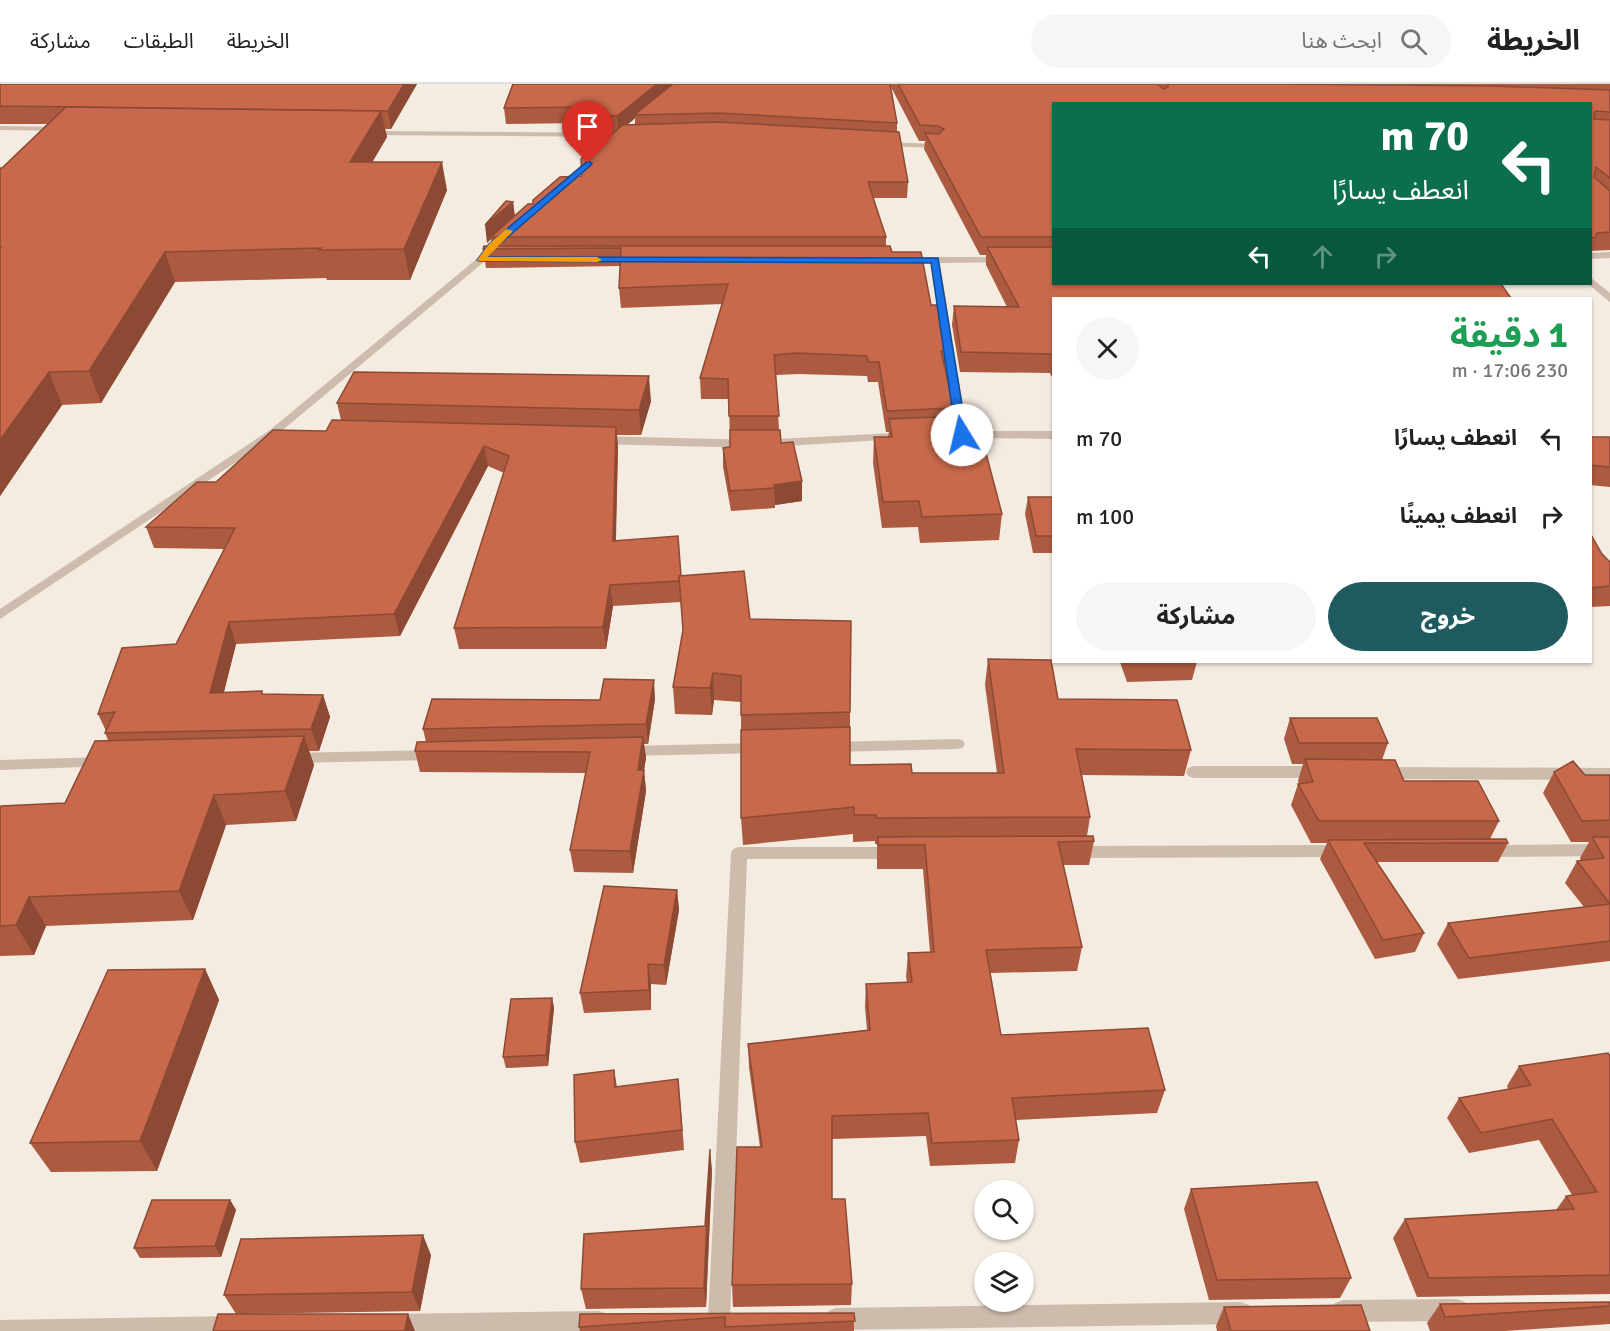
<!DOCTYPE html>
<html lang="ar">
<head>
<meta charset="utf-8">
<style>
	body { margin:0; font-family:Signika,"Noto Sans Arabic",sans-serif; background:#f6f6f6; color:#222; direction:rtl; height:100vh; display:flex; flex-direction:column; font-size:22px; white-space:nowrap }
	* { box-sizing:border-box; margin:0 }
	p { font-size:20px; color:#767676 }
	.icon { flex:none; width:33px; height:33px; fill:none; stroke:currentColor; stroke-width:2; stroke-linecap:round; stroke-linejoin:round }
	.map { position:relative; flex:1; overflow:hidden; direction:ltr }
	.side { position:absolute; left:1052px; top:213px; width:540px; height:366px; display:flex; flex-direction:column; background:#fff; border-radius:0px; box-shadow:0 2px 4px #0004; direction:rtl }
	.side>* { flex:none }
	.hud { position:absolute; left:1052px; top:18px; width:540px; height:183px; border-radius:0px; box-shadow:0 2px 4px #0004; direction:rtl; background:#0b6e4f; color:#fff; overflow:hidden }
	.tools { position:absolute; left:974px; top:1096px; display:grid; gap:12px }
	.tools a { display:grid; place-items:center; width:60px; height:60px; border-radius:50%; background:#fff; box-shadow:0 2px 4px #0004; font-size:30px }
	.pin { position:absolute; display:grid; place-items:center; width:51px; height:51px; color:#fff; margin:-62px -26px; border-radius:50% 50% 50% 0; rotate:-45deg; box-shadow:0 0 6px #0007 }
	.pin .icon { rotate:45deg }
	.me { position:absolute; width:66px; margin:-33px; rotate:351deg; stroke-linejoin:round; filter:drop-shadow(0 0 4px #0008) }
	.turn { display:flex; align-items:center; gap:21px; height:126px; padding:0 24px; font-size:27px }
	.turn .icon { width:78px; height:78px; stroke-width:2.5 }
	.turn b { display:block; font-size:42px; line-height:51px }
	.lanes { display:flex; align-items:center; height:57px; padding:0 24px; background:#0003; justify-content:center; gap:30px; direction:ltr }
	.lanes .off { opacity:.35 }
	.round { display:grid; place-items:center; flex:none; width:63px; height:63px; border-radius:32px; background:#f6f6f6 }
	.headline { display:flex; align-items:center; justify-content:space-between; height:102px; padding:0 24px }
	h1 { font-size:36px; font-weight:700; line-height:45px; color:#1e9e55 }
	.button { display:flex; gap:12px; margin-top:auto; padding:12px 24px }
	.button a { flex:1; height:69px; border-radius:36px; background:#1f5a5e; color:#fff; font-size:24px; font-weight:700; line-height:69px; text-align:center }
	.button a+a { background:#f6f6f6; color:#222 }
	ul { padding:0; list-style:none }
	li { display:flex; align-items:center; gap:18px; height:78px; padding:0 24px }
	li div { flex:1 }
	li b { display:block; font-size:22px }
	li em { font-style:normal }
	header { display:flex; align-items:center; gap:36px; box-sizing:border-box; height:84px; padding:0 30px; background:#fff; border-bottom:2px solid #e0e0e0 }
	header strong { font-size:28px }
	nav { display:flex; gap:33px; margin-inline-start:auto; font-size:21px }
	.search { width:420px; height:54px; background:#f6f6f6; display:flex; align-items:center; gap:15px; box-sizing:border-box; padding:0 21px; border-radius:33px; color:#767676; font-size:22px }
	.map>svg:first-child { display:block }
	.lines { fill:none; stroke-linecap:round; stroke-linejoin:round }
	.minor { fill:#cdbbac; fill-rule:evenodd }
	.wall { fill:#ac5a40; fill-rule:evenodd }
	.shaded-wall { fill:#8c4a34 }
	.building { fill:#c8694b; stroke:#8c4a34; stroke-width:1.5 }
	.route { fill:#1a73e8; stroke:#114b97; stroke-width:1.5 }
	.slow { fill:#f59e0b }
</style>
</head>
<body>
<header>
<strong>الخريطة</strong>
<div class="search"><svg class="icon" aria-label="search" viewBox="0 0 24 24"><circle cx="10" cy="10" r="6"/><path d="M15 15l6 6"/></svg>ابحث هنا</div>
<nav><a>الخريطة</a><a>الطبقات</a><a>مشاركة</a></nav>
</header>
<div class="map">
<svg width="1610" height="1247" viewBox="0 0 1610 1247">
	<rect width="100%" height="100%" fill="#f4ebe1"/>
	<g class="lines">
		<g class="minor">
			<polygon points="0,42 63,43 67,45 63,47 0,46"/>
			<polygon points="366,47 630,49 634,51 630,53 363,51 362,49"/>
			<polygon points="882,58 937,60 941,62 937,64 879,62 879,58"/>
			<polygon points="594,70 601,72 561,107 555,107 555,103"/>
			<polygon points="494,156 502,158 485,177 278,350 0,535 0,525 270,346 479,173"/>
			<polygon points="1610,168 1610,174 1590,175 1590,169"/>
			<polygon points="1005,173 1010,176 1008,178 940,179 967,347 1053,347 1053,355 938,353 938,349 956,347 931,179 903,179 898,176 903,173"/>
			<polygon points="1590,193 1610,209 1610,218 1588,200 1590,200"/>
			<polygon points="894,349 900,353 898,355 755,364 597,360 591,356 597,352 755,356"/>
			<polygon points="957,655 962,656 965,660 962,664 957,665 831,668 826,667 823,663 826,659 831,658"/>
			<polygon points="762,659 767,660 770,664 767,668 762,669 627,672 622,671 619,667 622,663 627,662"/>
			<polygon points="435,666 441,667 443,671 441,675 435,676 291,679 285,678 283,674 285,670 291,669"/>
			<polygon points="105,673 111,674 113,678 111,682 0,686 0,676"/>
			<polygon points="1194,682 1319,682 1325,684 1327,688 1325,692 1319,694 1194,694 1188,692 1186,688 1188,684"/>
			<polygon points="1382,683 1610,684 1610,696 1382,695 1376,693 1374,689 1376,685"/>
			<polygon points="1610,760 1610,772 1484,773 1478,771 1476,767 1478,763 1484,761"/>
			<polygon points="1343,761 1349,763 1351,767 1349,771 1343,773 1073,774 1067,772 1065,768 1067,764 1073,762"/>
			<polygon points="739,763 896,763 902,765 904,769 902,773 896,775 747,775 730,1236 727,1244 719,1247 711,1244 708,1236 731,769 733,765"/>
			<polygon points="1457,1215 1465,1218 1468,1226 1465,1234 1457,1237 1343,1238 1335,1235 1332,1227 1335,1219 1343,1216"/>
			<polygon points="1241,1218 1249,1221 1252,1229 1249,1237 1241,1240 836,1246 828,1243 825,1235 828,1227 836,1224"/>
			<polygon points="599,1227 607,1230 610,1238 604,1247 383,1247 381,1241 384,1233 392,1230"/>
			<polygon points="233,1232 241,1235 244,1243 243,1247 0,1247 0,1236"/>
		</g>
	</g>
	<g class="wall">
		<polygon points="0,0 417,0 391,45 385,45 387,53 372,78 447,106 410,196 327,196 326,194 175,198 101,319 62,321 0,412 0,84 2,84 47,40 0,40"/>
		<path d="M513,0H1610V166L1590,167V20H1053V292H1051L1050,289L960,288L952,241L954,222L1007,223L986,181V171H980L924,65L925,57H919L891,3L897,39V48L908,98L907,114H873L886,153V162L892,168L931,221L946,267L945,285L954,324V333L963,355L1002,430L999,456L920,459L918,443L882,444L873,379L874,353H888L889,348H886L878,298H868L867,292L798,290L776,291L779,346L781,359L802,417L775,421V424L731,427L723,383V364L730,363L729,315H701L700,294L722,220L621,224L619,204L620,182L486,184L483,165L492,162L491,155L487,159L513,118L515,132L533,120L582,92V74L581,61V39L506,40L504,24ZM635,34V40L627,41L632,37ZM606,48H614L607,54Z"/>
		<polygon points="651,317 641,351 617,351 618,363 616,456 681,492 750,535 850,628 850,681 912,689 997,689 985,601 988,575 1058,615 1191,666 1184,692 1082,691 1090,733 1087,752 1094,757 1089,781 1063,781 1082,863 1077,887 990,889 1001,951 1165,1006 1157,1029 1016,1036 1019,1056 1015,1079 930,1082 926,1052 832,1055 832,1115 852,1200 851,1221 733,1223 732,1201 760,1063 749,983 748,960 867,946 865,923 866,900 907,898 906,893 908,869 930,868 923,785 877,785 877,760 875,760 875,757 853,758 853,750 743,761 741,734 741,618 714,616 712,631 675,630 673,603 683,547 681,518 613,522 606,565 459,565 454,544 504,389 488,382 400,552 236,560 224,608 263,610 323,611 330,633 319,667 309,667 314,681 296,737 226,741 193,836 46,842 34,871 0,872 0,724 65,719 108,656 105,649 106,647 98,630 176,560 224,465 154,464 146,443 216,398 326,347 341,336 337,319"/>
		<polygon points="1590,353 1610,353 1610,403 1590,401"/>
		<polygon points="1028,413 1053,413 1053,469 1033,469 1025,430"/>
		<polygon points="1590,449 1602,470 1610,478 1610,522 1590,523"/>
		<polygon points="1120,578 1197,578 1192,596 1127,598"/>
		<polygon points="655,615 648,660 644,660 646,674 644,686 646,707 633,789 574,788 570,766 586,689 420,688 415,667 426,658 423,645 600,616"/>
		<polygon points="1290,634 1388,659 1382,676 1404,697 1499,737 1490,755 1508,759 1498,778 1377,778 1424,849 1415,868 1375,875 1320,775 1327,759 1311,759 1291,721 1298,700 1299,700 1298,697 1303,680 1292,680 1284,655"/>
		<polygon points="1554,688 1585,691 1610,691 1610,877 1458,895 1437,860 1448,839 1584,823 1565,799 1577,777 1581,777 1580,774 1589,758 1571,758 1543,709"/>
		<polygon points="677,806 679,826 666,901 651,900 651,926 584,929 580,909"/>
		<polygon points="205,885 219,916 157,1087 51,1088 30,1059"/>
		<polygon points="552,914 554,924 548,982 506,984 503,973"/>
		<polygon points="1610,972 1610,1210 1417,1213 1393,1154 1405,1135 1556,1126 1566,1112 1572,1111 1539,1056 1469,1069 1447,1034 1459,1014 1508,1005 1507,1002 1519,982"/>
		<polygon points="614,986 617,1003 680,1016 684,1066 580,1079 575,1058"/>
		<polygon points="712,1086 706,1223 586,1225 581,1205 705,1142"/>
		<polygon points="1191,1105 1351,1194 1340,1214 1209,1216 1184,1125"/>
		<polygon points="230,1116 236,1126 221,1173 140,1174 134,1164"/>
		<polygon points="431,1171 420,1227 236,1230 224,1211"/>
		<polygon points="1610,1218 1610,1240 1505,1247 1430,1247 1427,1239 1440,1220"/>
		<polygon points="1224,1223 1370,1247 1217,1247 1216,1242"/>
		<polygon points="854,1229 854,1247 580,1247 579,1243 580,1230"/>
	</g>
	<g class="shaded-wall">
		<polygon points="404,0 417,0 391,45 388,27"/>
		<polygon points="657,0 676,0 634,31 635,34 618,48 617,32"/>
		<polygon points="381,27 387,53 356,106 350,78"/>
		<polygon points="606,40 607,56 582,77 581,61"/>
		<polygon points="442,78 447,106 410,196 404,165"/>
		<polygon points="513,118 515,135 491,153 491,155 487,159 485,141"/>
		<polygon points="165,168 175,198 101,319 89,287"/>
		<polygon points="49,288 62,321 0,412 0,356"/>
		<polygon points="649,292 651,317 641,351 639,326"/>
		<polygon points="616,343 618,363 615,477 613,457"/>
		<polygon points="484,362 488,382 400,552 394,530"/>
		<polygon points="802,397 802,417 775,421 774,401"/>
		<polygon points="610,501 613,522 606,565 603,543"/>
		<polygon points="229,538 236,560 218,631 210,609"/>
		<polygon points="713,589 714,616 712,631 710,604"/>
		<polygon points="654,596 655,615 648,660 646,640"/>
		<polygon points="323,611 330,633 319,667 311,645"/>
		<polygon points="304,652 314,681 296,737 285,707"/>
		<polygon points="643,653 646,674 644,686 646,707 633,789 630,767 638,686"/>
		<polygon points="214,711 226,741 193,836 179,807"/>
		<polygon points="677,806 679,826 666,901 664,881"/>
		<polygon points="29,813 46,842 34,871 16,841"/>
		<polygon points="648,880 651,900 651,926 649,906"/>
		<polygon points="205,885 219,916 157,1087 140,1057"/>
		<polygon points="552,914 554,924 548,982 546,971"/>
		<polygon points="678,995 680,1016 684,1066 682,1046"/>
		<polygon points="710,1065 712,1086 706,1223 704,1204"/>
		<polygon points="230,1116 236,1126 221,1173 215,1162"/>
		<polygon points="423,1151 431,1171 420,1227 412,1208"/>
		<polygon points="408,1230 415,1247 405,1247"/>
	</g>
	<g class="building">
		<polygon points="0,0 404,0 388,27 0,22"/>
		<polygon points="513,0 657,0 617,32 580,31 579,23 504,24"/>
		<polygon points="673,0 890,0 897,39 718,29 634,31"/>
		<polygon points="898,0 1157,0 1164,5 1168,3 1168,0 1280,0 1492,2 1610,6 1610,28 1596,27 1594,29 1594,35 1610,36 1610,94 1596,83 1594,93 1610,107 1610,148 1597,149 1595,154 1590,153 1590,20 1053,20 1053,153 981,153 925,49 939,50 944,45 938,42 920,41"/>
		<polygon points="66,23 381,27 350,78 442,78 404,165 319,166 321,164 165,168 89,287 49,288 0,356 0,164 1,163 0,163 0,84 2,84"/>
		<polygon points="718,38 899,48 908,98 868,98 886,153 491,153 528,120 533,120 533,116 560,93 582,92 581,75 623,41"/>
		<polygon points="580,40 606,40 581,61"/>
		<polygon points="506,117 513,118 485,141"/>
		<polygon points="484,162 890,162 892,168 921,168 931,221 939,221 946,267 941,267 954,324 887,327 879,278 868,278 867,272 797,269 774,271 779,332 729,332 728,295 700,294 728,200 619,204 621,164 483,165"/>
		<polygon points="987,163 1053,163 1053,200 1501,200 1511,214 1053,214 1053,272 1052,270 961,268 954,222 1019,223"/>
		<polygon points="354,288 649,292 639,326 337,319"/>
		<polygon points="958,332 963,355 982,354 1002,430 922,433 919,417 883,418 874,353 892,353 889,335"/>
		<polygon points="332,336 616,343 613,457 678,452 681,492 679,492 679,497 610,501 603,543 454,544 509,372 484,362 394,530 229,538 210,609 262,607 262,610 323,611 311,645 105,649 115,628 98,630 122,564 176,560 235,444 146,443 197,398 216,398 273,346 326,347"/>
		<polygon points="730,346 780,346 781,359 793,358 802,397 774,401 774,404 730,407 723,364 730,363"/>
		<polygon points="1590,353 1610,353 1610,383 1590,381"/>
		<polygon points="1028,413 1053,413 1053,452 1036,452"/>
		<polygon points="1590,449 1602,470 1610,478 1610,502 1590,504"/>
		<polygon points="744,487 750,535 851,537 850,628 741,631 741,592 713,589 710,604 673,603 683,546 679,492"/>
		<polygon points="988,575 1051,576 1058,615 1177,616 1191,666 1076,665 1090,733 876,734 876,731 854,731 854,723 741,734 741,646 850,643 850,681 911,680 912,689 1004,689"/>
		<polygon points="604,595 654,596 646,640 423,645 432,615 600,616"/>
		<polygon points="1290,634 1377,634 1388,659 1299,659"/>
		<polygon points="304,652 285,707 214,711 179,807 29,813 16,841 0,842 0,724 1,722 65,719 95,657"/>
		<polygon points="643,653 638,686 644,686 630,767 570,766 590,668 415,667 417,658"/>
		<polygon points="1305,675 1395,676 1404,697 1478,697 1499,737 1319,737 1298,700 1313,698"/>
		<polygon points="1573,677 1585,691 1610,691 1610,736 1582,737 1554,688"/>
		<polygon points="1093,752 1094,757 1058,758 1082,863 986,866 1001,951 1148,944 1165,1006 1012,1014 1019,1056 932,1059 928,1029 832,1032 832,1115 845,1115 852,1200 732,1201 737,1063 762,1063 748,960 870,946 866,900 912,898 908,869 934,868 925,761 878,761 878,753"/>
		<polygon points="1592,753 1610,753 1610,857 1469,874 1448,839 1610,820 1577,777 1604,774"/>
		<polygon points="1506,755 1508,759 1364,759 1424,849 1383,856 1328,756"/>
		<polygon points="604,802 677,806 664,881 648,880 649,906 580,909"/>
		<polygon points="205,885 140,1057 30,1059 108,886"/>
		<polygon points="552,914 546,971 503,973 511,915"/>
		<polygon points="1608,969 1610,972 1610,1191 1429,1194 1405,1135 1574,1125 1566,1112 1597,1108 1552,1035 1481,1049 1459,1014 1531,1001 1519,982"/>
		<polygon points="614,986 615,1003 678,995 682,1046 575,1058 574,991"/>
		<polygon points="710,1065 704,1204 581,1205 584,1150 705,1142"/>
		<polygon points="1317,1098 1351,1194 1217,1196 1191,1105"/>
		<polygon points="152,1116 230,1116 215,1162 134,1164"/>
		<polygon points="423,1151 412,1208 224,1211 241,1155"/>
		<polygon points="1610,1218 1610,1222 1445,1233 1440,1220"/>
		<polygon points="1361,1221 1370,1247 1231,1247 1224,1223"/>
		<polygon points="854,1229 855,1237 725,1243 725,1233 579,1243 580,1230"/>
		<polygon points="218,1230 408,1230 405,1247 213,1247"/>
	</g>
	<polygon class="route" points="588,77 592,79 591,81 495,164 488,173 938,174 967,351 965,353 958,353 956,351 931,179 479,177 477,176 489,160"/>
	<polygon class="slow" points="506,145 513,147 488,173 597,173 602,176 597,178 479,177 477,176 489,160"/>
</svg>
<div class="tools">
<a><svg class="icon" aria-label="search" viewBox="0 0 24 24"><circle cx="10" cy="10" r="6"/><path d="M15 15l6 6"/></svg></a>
<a><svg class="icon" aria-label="layers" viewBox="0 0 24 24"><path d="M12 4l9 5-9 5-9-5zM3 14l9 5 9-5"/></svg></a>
</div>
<div class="pin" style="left:588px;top:79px;background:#d93025"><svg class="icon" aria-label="arrive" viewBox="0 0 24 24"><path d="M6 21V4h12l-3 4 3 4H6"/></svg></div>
<svg class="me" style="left:962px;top:351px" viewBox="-20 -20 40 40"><circle r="19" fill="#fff"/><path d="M0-13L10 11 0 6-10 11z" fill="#1a73e8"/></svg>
<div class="hud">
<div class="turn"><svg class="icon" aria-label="left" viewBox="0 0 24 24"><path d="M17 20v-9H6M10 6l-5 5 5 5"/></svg><div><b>70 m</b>انعطف يسارًا</div></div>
<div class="lanes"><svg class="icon" aria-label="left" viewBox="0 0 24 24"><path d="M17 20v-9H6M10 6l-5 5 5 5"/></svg><svg class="icon off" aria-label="ahead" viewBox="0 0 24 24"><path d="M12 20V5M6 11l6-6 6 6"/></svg><svg class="icon off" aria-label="right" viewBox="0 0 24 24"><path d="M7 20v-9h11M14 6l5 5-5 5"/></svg></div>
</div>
<section class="side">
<div class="headline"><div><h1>1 دقيقة</h1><p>230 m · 17:06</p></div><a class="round"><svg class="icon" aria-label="close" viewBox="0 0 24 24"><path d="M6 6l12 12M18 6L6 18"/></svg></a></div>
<ul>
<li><svg class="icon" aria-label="left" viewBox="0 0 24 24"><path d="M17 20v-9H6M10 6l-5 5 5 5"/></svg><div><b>انعطف يسارًا</b></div><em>70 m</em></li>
<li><svg class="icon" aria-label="right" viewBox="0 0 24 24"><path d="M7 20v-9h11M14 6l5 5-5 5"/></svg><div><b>انعطف يمينًا</b></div><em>100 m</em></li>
</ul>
<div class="button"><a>خروج</a><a>مشاركة</a></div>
</section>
</div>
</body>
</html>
